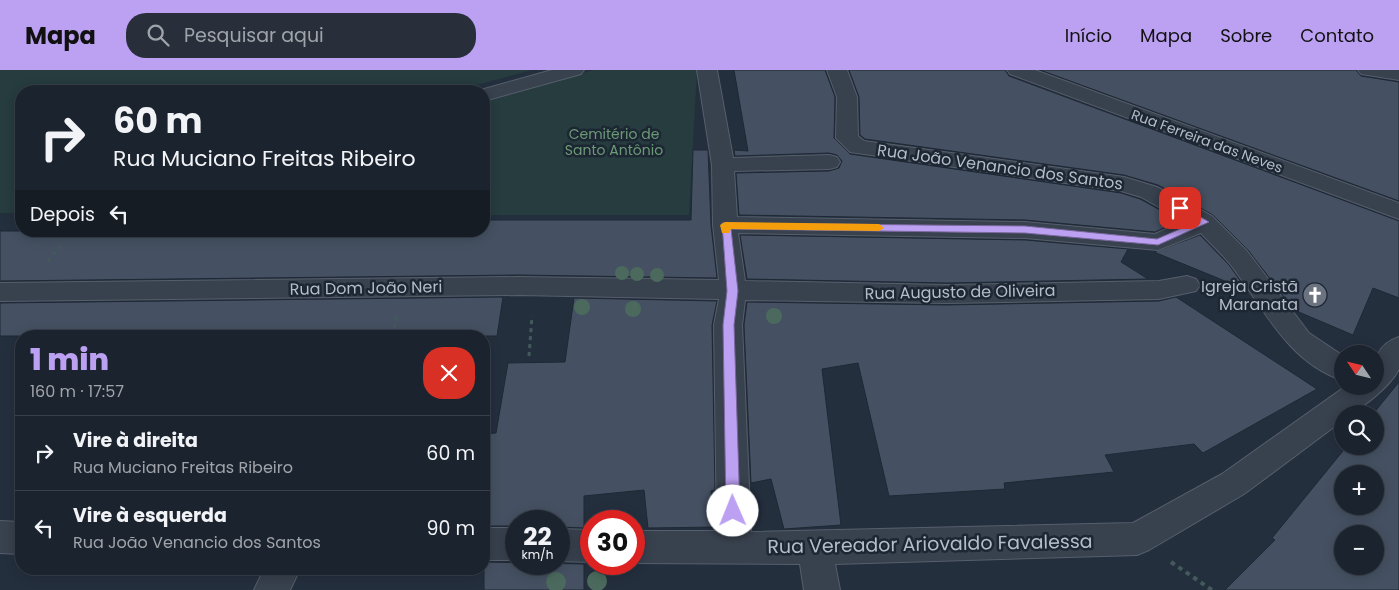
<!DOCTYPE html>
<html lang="pt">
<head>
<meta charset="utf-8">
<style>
	body { margin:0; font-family:Poppins,sans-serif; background:#282f3a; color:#f1f3f6; height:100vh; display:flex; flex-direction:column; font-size:19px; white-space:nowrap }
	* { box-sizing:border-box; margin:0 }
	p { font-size:16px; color:#a0a4aa }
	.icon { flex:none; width:28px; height:28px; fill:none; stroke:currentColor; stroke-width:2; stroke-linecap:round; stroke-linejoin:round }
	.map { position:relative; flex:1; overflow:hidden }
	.panel { position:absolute; left:15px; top:260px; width:475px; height:245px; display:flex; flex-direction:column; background:#1b232e; border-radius:20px; box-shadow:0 2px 12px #0003,0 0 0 1px #39404a }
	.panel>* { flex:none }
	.hud { position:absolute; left:15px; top:15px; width:475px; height:152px; border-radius:20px; box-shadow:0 2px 12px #0003,0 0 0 1px #39404a; background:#1b232e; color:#f1f3f6; overflow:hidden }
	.needle { width:32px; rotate:305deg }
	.controls { position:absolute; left:1334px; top:275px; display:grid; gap:10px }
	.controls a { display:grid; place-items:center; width:50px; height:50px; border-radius:50%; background:#1b232e; box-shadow:0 2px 12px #0003,0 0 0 1px #39404a; font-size:25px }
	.speed { position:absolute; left:505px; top:440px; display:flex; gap:10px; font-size:25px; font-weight:700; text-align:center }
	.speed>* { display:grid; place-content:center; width:65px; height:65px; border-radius:50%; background:#1b232e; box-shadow:0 2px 12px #0003,0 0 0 1px #39404a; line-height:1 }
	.speed small { font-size:12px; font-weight:400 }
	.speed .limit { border:8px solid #d22; background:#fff; color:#111 }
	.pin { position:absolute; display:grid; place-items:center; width:42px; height:42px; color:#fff; margin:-21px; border-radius:10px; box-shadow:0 2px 8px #0006 }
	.me { position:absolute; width:55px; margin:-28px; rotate:359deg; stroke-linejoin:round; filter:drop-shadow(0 0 4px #0008) }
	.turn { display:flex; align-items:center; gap:18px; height:105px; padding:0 15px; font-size:22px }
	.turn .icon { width:65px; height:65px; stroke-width:2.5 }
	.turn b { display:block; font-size:35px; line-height:42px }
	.then { display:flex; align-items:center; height:48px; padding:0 15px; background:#0003; gap:10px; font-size:19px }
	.round { display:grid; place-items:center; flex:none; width:52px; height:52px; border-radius:20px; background:#282f3a }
	.overview { display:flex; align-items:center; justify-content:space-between; height:85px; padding:0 15px }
	h1 { font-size:30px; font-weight:800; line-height:38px; color:#bca0f2 }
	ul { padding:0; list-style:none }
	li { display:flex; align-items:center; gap:15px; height:75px; padding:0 15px; border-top:1px solid #39404a }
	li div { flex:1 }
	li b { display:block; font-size:19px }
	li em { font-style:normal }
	header { display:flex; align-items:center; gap:30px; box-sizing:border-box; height:70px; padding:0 25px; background:#bca0f2; color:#111 }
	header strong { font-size:24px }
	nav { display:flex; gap:28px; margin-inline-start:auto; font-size:18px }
	.search { width:350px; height:45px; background:#282f3a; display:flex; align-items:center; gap:12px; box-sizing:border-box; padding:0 18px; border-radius:20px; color:#a0a4aa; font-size:19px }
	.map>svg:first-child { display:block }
	.green { fill:#263c3f }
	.building { fill:#455162; stroke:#1f2835; fill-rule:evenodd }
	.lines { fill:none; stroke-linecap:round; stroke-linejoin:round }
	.minor-casing { stroke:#565f6c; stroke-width:2 }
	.path-far1 { stroke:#44595c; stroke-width:3; stroke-dasharray:4 4; stroke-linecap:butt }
	.path { stroke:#44595c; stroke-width:4; stroke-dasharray:4.5 4.5; stroke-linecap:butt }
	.minor { fill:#38414e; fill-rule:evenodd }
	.tree { fill:#4b6a5d }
	.route { fill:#bca0f2; stroke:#7a689d }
	.slow { fill:#f59e0b }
	.labels { text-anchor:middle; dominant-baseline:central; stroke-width:5; stroke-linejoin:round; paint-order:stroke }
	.far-park-label { font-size:14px; fill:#6b9a76; stroke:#1d2633 }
	.far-street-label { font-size:14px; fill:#b4bcc9; stroke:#1d2633 }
	.street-label { font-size:16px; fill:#b4bcc9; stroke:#1d2633 }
	.poi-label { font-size:16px; fill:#b4bcc9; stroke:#1d2633; text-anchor:end }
	.near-street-label { font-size:19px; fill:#b4bcc9; stroke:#1d2633 }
</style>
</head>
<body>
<header>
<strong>Mapa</strong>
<div class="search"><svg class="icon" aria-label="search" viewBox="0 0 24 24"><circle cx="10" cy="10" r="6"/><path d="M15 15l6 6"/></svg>Pesquisar aqui</div>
<nav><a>Início</a><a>Mapa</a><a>Sobre</a><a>Contato</a></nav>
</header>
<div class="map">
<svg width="1399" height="520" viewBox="0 0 1399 520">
	<rect width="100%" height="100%" fill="#242f3e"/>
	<g class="green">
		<polygon points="0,0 532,0 465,18 466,21 21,21 21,143 0,143"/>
		<polygon points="594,0 697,0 689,145 484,145 484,30"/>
	</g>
	<g class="building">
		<polygon points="734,0 825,0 835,27 834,68 850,84 1121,123 1140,129 1180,151 1155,162 1025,150 739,145 736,103 829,101 839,98 842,91 837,85 829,83 735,86 734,80 748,81"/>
		<polygon points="849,0 1005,0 1009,6 1399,151 1399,228 1373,218 1353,265 1294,240 1248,180 1213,145 1158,115 1124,105 865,69 860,65 859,27"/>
		<polygon points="1040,0 1356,0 1361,6 1399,12 1399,131"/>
		<polygon points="693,80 708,80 711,155 717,208 519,205 0,211 0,161 484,161 484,150 691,150"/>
		<polygon points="740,165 1025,170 1128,179 1121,192 1148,209 947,213 747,209"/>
		<polygon points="1200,165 1229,195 1247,220 1154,182"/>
		<polygon points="503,227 497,266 0,266 0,233"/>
		<polygon points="1176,227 1317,319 1203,383 1194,374 1105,385 1114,402 1004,413 1005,419 889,426 858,293 822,299 841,455 784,459 771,409 751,413 744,255 747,232 947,235 1159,231"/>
		<polygon points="574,228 717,231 712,255 715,420 711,421 715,457 648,458 644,420 584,426 584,458 559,457 559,451 516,451 516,456 484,456 484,364 496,363 508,293 565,292"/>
		<path d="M1399,312V520H1225L1275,470L1272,468L1347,376H1375V344H1373ZM1342,404H1375V436H1342ZM1342,464H1375V496H1342Z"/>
		<polygon points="484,492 584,494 584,520 484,520"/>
	</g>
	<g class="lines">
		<defs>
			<g id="minor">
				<polygon points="552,0 584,0 581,4 484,31 484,21 477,21"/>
				<path d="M697,0H717L733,88L829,85L837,87L840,92L837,97L829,99L734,101L737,147L1025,152L1155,164L1184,151L1141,127L1121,121L850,82L836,68L837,27L827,0H847L857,27L858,66L864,71L1124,107L1157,117L1212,146L1247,181L1309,263L1342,285V310C1287,292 1263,236 1230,194C1221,183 1210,173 1201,163L1158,180L1025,168L738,163L745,211L947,215L1159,211L1187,206L1196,209L1200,215L1196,221L1159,229L947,233L745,230L742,255L751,462L1133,453L1222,404L1346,316H1375C1375,293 1373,276 1399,267C1399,276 1399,291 1399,299C1392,314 1359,344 1342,344V351L1244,424L1149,480L1137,485L835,494L840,520H804L800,494L634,493V461H717L714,255L719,229L519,225L0,231V213L519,207L719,210L713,155L712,95Z"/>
				<polygon points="1007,0 1035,0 1399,133 1399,149 1010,4"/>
				<polygon points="1358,0 1399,0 1399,10 1361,4"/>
				<polygon points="0,451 21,452 21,484 0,483"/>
				<rect x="484" y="458" width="32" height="32"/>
				<polygon points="559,459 591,460 591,492 559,491"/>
				<polygon points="264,499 300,499 290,520 254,520"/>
			</g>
		</defs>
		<use href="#minor" class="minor-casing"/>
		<g class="path-far1">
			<polyline points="48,191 64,172"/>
			<polyline points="393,266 396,246"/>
			<polyline points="529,286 532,246"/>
		</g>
		<polyline class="path" points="1171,492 1212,520"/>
		<use href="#minor" class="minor"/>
	</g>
	<g class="tree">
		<circle cx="622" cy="203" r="7"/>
		<circle cx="637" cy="204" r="7"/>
		<circle cx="657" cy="205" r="7"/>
		<circle cx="582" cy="237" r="8"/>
		<circle cx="633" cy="239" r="8"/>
		<circle cx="774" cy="246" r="8"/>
		<circle cx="597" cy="511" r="10"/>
		<circle cx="556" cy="512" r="10"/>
	</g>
	<polygon class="route" points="1180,135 1209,152 1158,175 1025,163 731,159 738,221 734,255 740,441 738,446 733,447 728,446 726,441 723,255 727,221 722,153 1025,156 1157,169 1196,152 1177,141 1175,138"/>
	<polygon class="slow" points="725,152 879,154 884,158 879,161 731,159 729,163 722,163 720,155"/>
	<defs>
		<symbol id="church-disc" viewBox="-11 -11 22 22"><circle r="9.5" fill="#6b7280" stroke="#1d2633"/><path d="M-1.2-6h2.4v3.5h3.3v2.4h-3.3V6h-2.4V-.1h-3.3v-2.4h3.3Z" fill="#fff"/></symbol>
	</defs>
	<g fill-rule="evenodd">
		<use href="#church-disc" x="1301" y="211" width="28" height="28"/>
	</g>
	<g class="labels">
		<g class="far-park-label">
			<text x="614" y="64">Cemitério de<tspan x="614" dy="16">Santo Antônio</tspan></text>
		</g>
		<g class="far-street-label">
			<text transform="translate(1207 71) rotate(20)">Rua Ferreira das Neves</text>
		</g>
		<g class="street-label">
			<text transform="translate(1000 97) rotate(8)">Rua João Venancio dos Santos</text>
			<text transform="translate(366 218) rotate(-1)">Rua Dom João Neri</text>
			<text transform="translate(960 222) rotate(-1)">Rua Augusto de Oliveira</text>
		</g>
		<g class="poi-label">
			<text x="1298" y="216">Igreja Cristã<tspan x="1298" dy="18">Maranata</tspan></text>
		</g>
		<g class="near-street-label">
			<text transform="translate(930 474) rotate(-1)">Rua Vereador Ariovaldo Favalessa</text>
		</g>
	</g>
</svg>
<div class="controls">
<a><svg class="needle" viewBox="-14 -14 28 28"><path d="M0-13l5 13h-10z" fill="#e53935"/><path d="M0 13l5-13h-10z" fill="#a0a4aa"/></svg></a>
<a><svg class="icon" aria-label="search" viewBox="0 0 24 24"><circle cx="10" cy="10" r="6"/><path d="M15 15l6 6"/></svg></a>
<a>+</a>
<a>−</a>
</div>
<div class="speed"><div>22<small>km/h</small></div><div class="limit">30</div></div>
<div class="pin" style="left:1180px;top:138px;background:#d93025"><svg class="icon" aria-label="arrive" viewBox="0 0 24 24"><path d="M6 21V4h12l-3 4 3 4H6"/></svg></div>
<svg class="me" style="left:733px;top:441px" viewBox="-20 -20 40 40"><circle r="19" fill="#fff"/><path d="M0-13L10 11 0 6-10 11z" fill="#bca0f2"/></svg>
<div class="hud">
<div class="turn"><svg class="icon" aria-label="right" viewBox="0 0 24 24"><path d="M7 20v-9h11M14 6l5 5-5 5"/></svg><div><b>60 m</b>Rua Muciano Freitas Ribeiro</div></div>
<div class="then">Depois<svg class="icon" aria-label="left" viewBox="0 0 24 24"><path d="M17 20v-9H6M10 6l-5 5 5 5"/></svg></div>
</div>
<section class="panel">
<div class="overview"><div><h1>1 min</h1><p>160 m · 17:57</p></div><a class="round" style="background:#d93025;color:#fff"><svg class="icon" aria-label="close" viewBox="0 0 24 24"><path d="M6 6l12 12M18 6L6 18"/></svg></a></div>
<ul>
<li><svg class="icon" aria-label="right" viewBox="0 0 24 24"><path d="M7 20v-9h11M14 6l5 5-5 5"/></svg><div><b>Vire à direita</b><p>Rua Muciano Freitas Ribeiro</p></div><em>60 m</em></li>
<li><svg class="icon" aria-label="left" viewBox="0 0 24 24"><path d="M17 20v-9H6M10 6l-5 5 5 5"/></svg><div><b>Vire à esquerda</b><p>Rua João Venancio dos Santos</p></div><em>90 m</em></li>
</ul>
</section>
</div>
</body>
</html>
